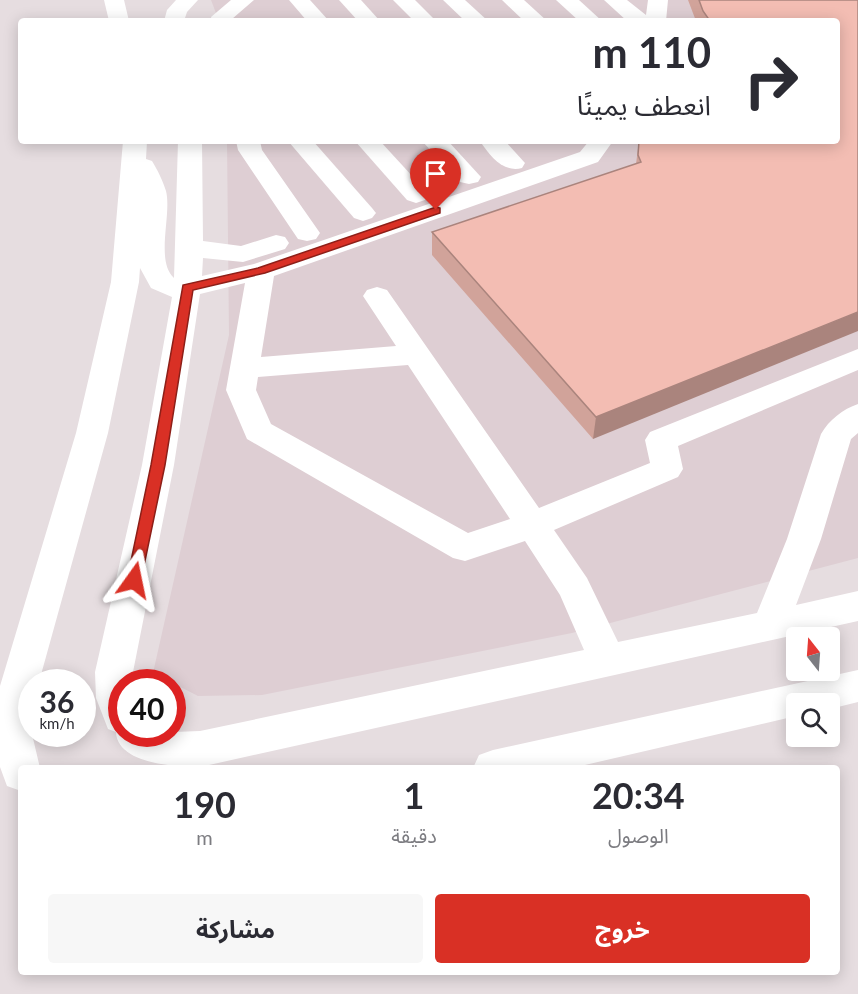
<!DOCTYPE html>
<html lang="ar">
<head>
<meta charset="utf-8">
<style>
	body { margin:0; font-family:Lato,"Noto Sans Arabic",sans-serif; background:#f7f7f7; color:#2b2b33; direction:rtl; height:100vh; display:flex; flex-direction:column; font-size:22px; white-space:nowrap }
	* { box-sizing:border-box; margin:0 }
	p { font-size:20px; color:#7c7c81 }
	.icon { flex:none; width:33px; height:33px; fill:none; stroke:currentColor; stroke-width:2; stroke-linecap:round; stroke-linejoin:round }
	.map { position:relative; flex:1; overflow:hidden; direction:ltr }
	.drawer { position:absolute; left:18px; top:765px; width:822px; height:210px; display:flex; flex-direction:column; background:#fff; border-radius:6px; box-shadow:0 3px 15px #0003; direction:rtl }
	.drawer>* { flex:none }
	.hud { position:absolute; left:18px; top:18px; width:822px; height:126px; border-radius:6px; box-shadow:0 3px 15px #0003; direction:rtl; background:#fff; color:#2b2b33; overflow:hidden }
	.needle { width:39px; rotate:343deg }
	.buttons { position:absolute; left:786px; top:627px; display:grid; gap:12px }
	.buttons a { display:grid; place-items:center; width:54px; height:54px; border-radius:6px; background:#fff; box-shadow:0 3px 15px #0003; font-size:30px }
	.speed { position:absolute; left:18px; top:669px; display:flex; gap:12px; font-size:30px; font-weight:700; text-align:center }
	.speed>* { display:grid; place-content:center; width:78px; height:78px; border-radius:50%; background:#fff; box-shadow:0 3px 15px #0003; line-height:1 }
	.speed small { font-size:15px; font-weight:400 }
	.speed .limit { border:9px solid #d22; background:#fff; color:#111 }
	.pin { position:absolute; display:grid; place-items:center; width:51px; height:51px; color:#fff; margin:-62px -26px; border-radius:50% 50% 50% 0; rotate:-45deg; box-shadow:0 0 6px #0007 }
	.pin .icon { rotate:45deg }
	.me { position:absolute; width:66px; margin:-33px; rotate:12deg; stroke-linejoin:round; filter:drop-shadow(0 0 4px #0008) }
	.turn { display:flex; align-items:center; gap:21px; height:126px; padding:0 30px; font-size:27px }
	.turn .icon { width:78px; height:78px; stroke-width:2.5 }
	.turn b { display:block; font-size:42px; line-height:51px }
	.eta { display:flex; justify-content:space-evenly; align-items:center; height:102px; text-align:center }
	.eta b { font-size:36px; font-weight:700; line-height:42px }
	.cta { display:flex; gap:12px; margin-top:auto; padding:12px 30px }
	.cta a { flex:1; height:69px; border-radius:6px; background:#d93025; color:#fff; font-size:24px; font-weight:700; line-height:69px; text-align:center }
	.cta a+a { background:#f7f7f7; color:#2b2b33 }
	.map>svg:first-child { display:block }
	.built { fill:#deced3 }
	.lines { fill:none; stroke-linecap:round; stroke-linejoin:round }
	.minor { fill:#fff; fill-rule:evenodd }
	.wall { fill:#d1a39a }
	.shaded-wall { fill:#aa847d }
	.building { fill:#f3bdb3; stroke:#aa847d; stroke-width:1.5 }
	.route { fill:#d93025; stroke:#8d1f18; stroke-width:1.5 }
</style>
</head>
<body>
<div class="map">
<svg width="858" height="994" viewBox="0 0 858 994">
	<rect width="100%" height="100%" fill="#e6dde0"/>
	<polygon class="built" points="211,0 858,0 858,558 572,633 262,695 198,696 153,673 229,335 227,141 837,141 837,21 219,21"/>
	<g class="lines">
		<g class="minor">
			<polygon points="104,0 124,0 129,21 109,21"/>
			<polygon points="176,0 198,0 187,12 184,21 164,21 167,10"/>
			<polygon points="231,0 254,0 232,19 232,21 212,21 211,17"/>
			<polygon points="289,0 310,0 329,21 307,21"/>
			<polygon points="339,0 361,0 380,21 358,21"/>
			<polygon points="393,0 415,0 436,21 414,21"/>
			<polygon points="443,0 465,0 488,21 465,21"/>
			<polygon points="502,0 524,0 547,21 524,21"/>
			<polygon points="556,0 579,0 602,21 579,21"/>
			<polygon points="604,0 627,0 646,15 648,0 668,0 666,21 627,21"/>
			<path d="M123,141H147L146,159L152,161C157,169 163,181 166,191C172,214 155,261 174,278L178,141H202L203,241L241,246L276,235L285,237L289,243L285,249L243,262L203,258L202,276L254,264L580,152L589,141H613L598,162L274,276L261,357L396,346L363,296L367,290L377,287L387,290L539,508L650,463L645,440L650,432L858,349V370L678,446L683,469L678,477L554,530L587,578L618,642L757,613L787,539L821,434C829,420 843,409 858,404V433L851,439L821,539L796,605L858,591V621L200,767C176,767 117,764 116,732L108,729L96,698L95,672L142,465L172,297L151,288L140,268L139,282L108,433L39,682H32V734L40,768H21V791L7,786L0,767V686L76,433L111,282ZM245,283L226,390L247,439L453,558L465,561L525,541L560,595L584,650L200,731L122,734V682H133V672L174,465L200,294ZM408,365L510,519L468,533L271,424L256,390L258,377Z"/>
			<polygon points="236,141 260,141 262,150 320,233 316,239 307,241 298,239 238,150"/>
			<polygon points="288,141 313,141 372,208 376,213 372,218 363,221 354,218"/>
			<polygon points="355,141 380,141 425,190 429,195 425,200 416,203 407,200"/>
			<polygon points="422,141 448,141 481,177 478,182 469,184 460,182"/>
			<path d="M480,141H505L525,163L522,168C503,173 490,156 480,141Z"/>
			<polygon points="858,670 858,702 830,709 830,704 796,704 796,716 572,768 473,768 479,755 493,750"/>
		</g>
	</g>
	<polygon class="wall" points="688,0 858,0 593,439 432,255 432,232 636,164 639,141 837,21 696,21"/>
	<polygon class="shaded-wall" points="858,312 858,331 593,439 596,417"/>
	<polygon class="building" points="699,0 858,0 858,312 596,417 432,232 641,162 638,155 639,141 837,141 837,21 710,21 703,11"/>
	<polygon class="route" points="436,207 440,208 440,213 265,273 193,290 165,465 141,580 139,584 129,584 127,580 151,465 183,285 258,268"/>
</svg>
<div class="buttons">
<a><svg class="needle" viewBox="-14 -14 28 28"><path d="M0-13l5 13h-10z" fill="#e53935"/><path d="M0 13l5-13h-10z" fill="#7c7c81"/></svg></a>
<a><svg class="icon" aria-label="search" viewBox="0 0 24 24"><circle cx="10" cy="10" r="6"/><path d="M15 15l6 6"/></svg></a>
</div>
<div class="speed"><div>36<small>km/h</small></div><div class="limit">40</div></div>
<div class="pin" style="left:436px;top:210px;background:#d93025"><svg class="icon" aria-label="arrive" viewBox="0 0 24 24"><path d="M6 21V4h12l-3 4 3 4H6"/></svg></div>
<svg class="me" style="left:134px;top:580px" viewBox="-20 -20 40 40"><path d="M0-17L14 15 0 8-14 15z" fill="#d93025" stroke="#fff" stroke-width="4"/></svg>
<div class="hud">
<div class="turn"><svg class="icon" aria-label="right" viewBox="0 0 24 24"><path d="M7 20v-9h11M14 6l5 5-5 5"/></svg><div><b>110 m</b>انعطف يمينًا</div></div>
</div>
<section class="drawer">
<div class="eta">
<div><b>20:34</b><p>الوصول</p></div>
<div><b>1</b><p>دقيقة</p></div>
<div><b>190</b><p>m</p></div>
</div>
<div class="cta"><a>خروج</a><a>مشاركة</a></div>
</section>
</div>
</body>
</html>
